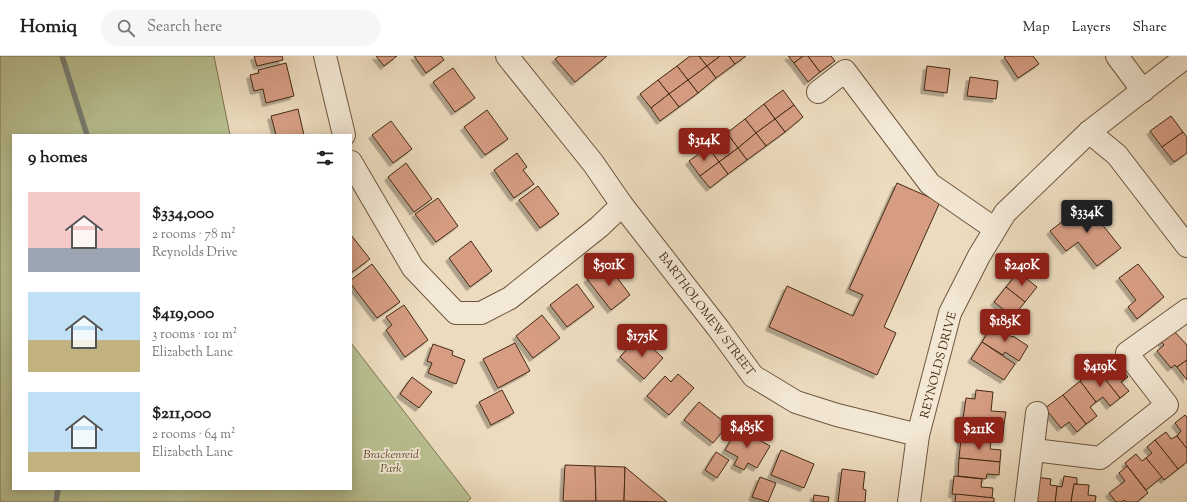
<!DOCTYPE html>
<html lang="en">
<head>
<meta charset="utf-8">
<style>
  body { margin:0; font-family:"Sorts Mill Goudy",serif; background:#f6f6f6; color:#202124; height:100vh; display:flex; flex-direction:column; font-size:15px; white-space:nowrap }
  * { box-sizing:border-box; margin:0 }
  p { font-size:13px; color:#757577 }
  .icon { flex:none; width:22px; height:22px; fill:none; stroke:currentColor; stroke-width:2; stroke-linecap:round; stroke-linejoin:round }
  .map { position:relative; flex:1; overflow:hidden }
  .details { position:absolute; left:12px; top:78px; width:340px; height:356px; display:flex; flex-direction:column; background:#fff; border-radius:0px; box-shadow:0 2px 10px #0003 }
  .details>* { flex:none }
  .price { position:absolute; translate:-50% -34px; padding:0 9px; border-radius:4px; background:#8f2418; color:#fff; font-size:13px; line-height:26px; filter:drop-shadow(0 1px 2px #0008) }
  .price::after { content:''; position:absolute; left:50%; top:24px; width:12px; height:9px; margin-left:-6px; background:inherit; clip-path:polygon(0 0,100% 0,50% 100%) }
  .price.on { background:#222; color:#fff }
  ul { padding:0; list-style:none }
  li { display:flex; align-items:center; gap:12px; height:100px; padding:0 16px }
  li span { display:grid; place-items:center; flex:none; width:112px; height:80px; border-radius:0px; color:#555 }
  li>.icon { margin-inline-start:auto }
  span .icon { width:48px; height:48px; fill:#fffc; stroke-width:1 }
  li b { font-size:17px }
  h2 { display:flex; justify-content:space-between; align-items:center; height:48px; padding:0 16px; font-size:17px }
  header { display:flex; align-items:center; gap:24px; box-sizing:border-box; height:56px; padding:0 20px; background:#fff; border-bottom:1px solid #e0e0e0 }
  header strong { font-size:19px }
  nav { display:flex; gap:22px; margin-inline-start:auto; font-size:14px }
  .search { width:280px; height:36px; background:#f6f6f6; display:flex; align-items:center; gap:10px; box-sizing:border-box; padding:0 14px; border-radius:22px; color:#757577; font-size:15px }
  .map>svg:first-child { display:block }
  .green { fill:#b9c091; stroke:#7e7452 }
  .lines { fill:none; stroke-linecap:round; stroke-linejoin:round }
  .stream { stroke:#788075; stroke-width:5.5 }
  .building { fill:#d69d83; stroke:#442913; filter:url(#shadow) }
  .minor-casing { stroke:#6e563e; stroke-width:24 }
  .minor { stroke:#f3e8d5; stroke-width:22 }
  .labels { text-anchor:middle; stroke-width:4; stroke-linejoin:round; paint-order:stroke }
  .street-label { font-size:12px; fill:#442913; stroke:#f3e8d5 }
  .park-label { font-size:12px; font-style:italic; fill:#5b472c; stroke:#f3e8d5 }
</style>
</head>
<body>
<header>
<strong>Homiq</strong>
<div class="search"><svg class="icon" aria-label="search" viewBox="0 0 24 24"><circle cx="10" cy="10" r="6"/><path d="M15 15l6 6"/></svg>Search here</div>
<nav><a>Map</a><a>Layers</a><a>Share</a></nav>
</header>
<div class="map">
<svg width="1187" height="446" viewBox="0 0 1187 446">
  <defs>
    <filter id="shadow"><feDropShadow dx="-3.5" dy="3.5" stdDeviation="0" flood-color="#0004"/></filter>
  </defs>
  <rect width="100%" height="100%" fill="#ecdbbe"/>
  <filter id="stains"><feTurbulence type="fractalNoise" baseFrequency=".005" numOctaves="4"/><feColorMatrix values="0 0 0 0 .2 0 0 0 0 .09 0 0 0 0 .02 0 0 0 .5 -.17"/></filter>
  <radialGradient id="worn" r=".72"><stop offset=".6" stop-color="#630" stop-opacity="0"/><stop offset="1" stop-color="#630" stop-opacity=".3"/></radialGradient>
  <!-- green -->
  <polygon class="green" points="0,0 214,0 230,79 13,79 13,433 351,433 351,287 471,442 467,446 0,446"/>
  <g class="lines">
    <!-- stream -->
    <g class="stream">
      <polyline points="62,0 87,79"/>
      <polyline points="56,446 58,433"/>
    </g>
  </g>
  <!-- building -->
  <g class="building">
    <polygon points="254,0 282,0 283,4 257,10"/>
    <polygon points="376,0 397,0 384,10"/>
    <polygon points="414,0 441,0 444,4 426,17"/>
    <polygon points="559,0 607,0 575,26 555,3"/>
    <polygon points="690,0 699,0 707,10 688,24 677,10"/>
    <polygon points="699,0 720,0 707,10"/>
    <polygon points="720,0 729,0 735,8 716,22 707,10"/>
    <polygon points="729,0 746,0 735,8"/>
    <polygon points="788,0 803,0 794,7"/>
    <polygon points="803,0 808,0 820,16 808,26 794,7"/>
    <polygon points="808,0 831,0 835,5 820,16"/>
    <polygon points="1006,0 1033,0 1039,8 1018,22 1004,1"/>
    <polygon points="286,7 294,40 266,47 263,33 254,35 250,19 259,17 258,14"/>
    <polygon points="677,10 688,24 669,38 658,24"/>
    <polygon points="707,10 716,22 698,37 688,24"/>
    <polygon points="927,10 950,13 947,37 924,34"/>
    <polygon points="453,12 475,42 455,56 433,26"/>
    <polygon points="970,21 998,25 996,43 967,40"/>
    <polygon points="658,24 669,38 651,52 640,38"/>
    <polygon points="688,24 698,37 679,51 669,38"/>
    <polygon points="783,34 794,49 775,63 764,48"/>
    <polygon points="669,38 679,51 660,65 651,52"/>
    <polygon points="764,48 775,63 756,77 745,63"/>
    <polygon points="794,49 803,61 785,76 775,63"/>
    <polygon points="298,53 304,79 276,79 271,60"/>
    <polygon points="487,54 508,83 485,99 464,71"/>
    <polygon points="1171,60 1183,76 1162,91 1150,75"/>
    <polygon points="745,63 756,77 738,92 727,77"/>
    <polygon points="775,63 785,76 766,90 756,77"/>
    <polygon points="391,65 412,93 393,107 372,79"/>
    <polygon points="1183,76 1187,81 1187,97 1174,106 1162,91"/>
    <polygon points="727,77 738,92 719,106 708,91"/>
    <polygon points="756,77 766,90 747,104 738,92"/>
    <polygon points="708,91 719,106 700,120 689,105"/>
    <polygon points="738,92 747,104 728,118 719,106"/>
    <polygon points="517,97 527,111 523,114 534,128 514,142 494,114"/>
    <polygon points="719,106 728,118 710,132 700,120"/>
    <polygon points="406,107 432,143 414,156 388,121"/>
    <polygon points="897,127 940,146 884,271 896,277 877,319 769,271 787,230 853,260 863,239 849,233"/>
    <polygon points="538,130 559,158 540,172 519,144"/>
    <polygon points="438,142 458,170 436,186 415,158"/>
    <polygon points="1089,145 1104,165 1101,167 1121,192 1097,210 1078,186 1066,195 1050,175"/>
    <polygon points="351,179 370,203 351,217"/>
    <polygon points="471,185 492,215 470,231 449,202"/>
    <polygon points="372,208 400,246 377,262 351,228 351,224"/>
    <polygon points="607,208 630,239 611,254 587,223"/>
    <polygon points="1138,208 1164,241 1137,263 1128,251 1136,244 1119,222"/>
    <polygon points="1018,216 1037,231 1025,246 1006,231"/>
    <polygon points="577,228 594,251 567,271 550,249"/>
    <polygon points="1006,231 1025,246 1013,261 994,246"/>
    <polygon points="404,249 428,284 405,301 386,274 392,269 386,261"/>
    <polygon points="542,259 560,282 533,302 516,280"/>
    <polygon points="992,269 1012,281 1013,280 1028,290 1019,305 1005,296 1003,299 982,286"/>
    <polygon points="1172,273 1187,289 1187,304 1177,311 1175,309 1171,312 1157,295 1164,289 1159,283"/>
    <polygon points="639,280 663,302 644,323 620,301"/>
    <polygon points="982,286 1015,308 1004,324 971,303"/>
    <polygon points="515,287 530,315 498,332 483,303"/>
    <polygon points="433,288 453,295 452,299 465,304 456,328 428,317 432,307 427,305"/>
    <polygon points="1112,301 1128,321 1121,326 1129,335 1120,342 1097,313"/>
    <polygon points="1187,304 1187,324 1177,311"/>
    <polygon points="1097,313 1120,342 1110,350 1103,341 1096,346 1080,325"/>
    <polygon points="678,318 694,332 669,359 647,340 665,320 671,326"/>
    <polygon points="412,321 432,336 419,352 400,338"/>
    <polygon points="1080,325 1096,346 1090,351 1097,360 1086,368 1063,339"/>
    <polygon points="502,334 514,357 491,369 479,346"/>
    <polygon points="976,334 993,336 991,355 1006,356 1004,368 963,363 966,342 975,343"/>
    <polygon points="1063,339 1086,368 1077,376 1069,366 1061,372 1045,352"/>
    <polygon points="699,346 728,369 713,387 684,364"/>
    <polygon points="1185,359 1187,361 1187,393 1177,380 1181,375 1175,367"/>
    <polygon points="963,363 1004,368 1003,380 991,379 991,385 961,383"/>
    <polygon points="738,372 770,390 757,412 748,407 744,414 734,409 738,401 725,394"/>
    <polygon points="1166,376 1171,383 1177,380 1187,393 1187,406 1178,413 1155,384"/>
    <polygon points="961,383 991,385 990,393 1001,394 1000,406 959,402"/>
    <polygon points="1155,384 1178,413 1164,424 1146,402 1152,397 1147,391"/>
    <polygon points="781,394 814,408 804,432 771,419"/>
    <polygon points="716,396 729,404 717,422 705,414"/>
    <polygon points="1136,398 1142,405 1146,402 1162,421 1146,434 1125,407"/>
    <polygon points="959,402 1000,406 999,419 987,418 986,423 958,420"/>
    <polygon points="565,409 595,410 596,445 563,445"/>
    <polygon points="595,410 625,411 624,445 596,445"/>
    <polygon points="1127,410 1148,437 1137,446 1126,446 1124,444 1121,446 1116,446 1109,437 1125,425 1119,417"/>
    <polygon points="625,411 667,446 624,445"/>
    <polygon points="842,413 865,416 863,433 866,434 865,446 838,446"/>
    <polygon points="954,420 982,423 981,431 993,432 992,442 952,438"/>
    <polygon points="1064,420 1077,422 1077,428 1074,428 1071,446 1055,446 1057,430 1062,431"/>
    <polygon points="760,421 776,427 768,446 752,441"/>
    <polygon points="1035,421 1051,423 1050,429 1057,430 1055,446 1032,446"/>
    <polygon points="1074,428 1089,429 1088,439 1096,440 1095,446 1071,446"/>
    <polygon points="956,438 994,442 994,446 955,446"/>
    <polygon points="814,439 829,441 828,446 813,446"/>
  </g>
  <g class="lines">
    <!-- minor casing -->
    <g class="minor-casing">
      <g id="minor">
        <polyline points="325,0 344,79"/>
        <polyline points="507,0 593,107 622,149 718,272 753,320 796,346 837,359 918,379"/>
        <polyline points="1117,0 1143,35"/>
        <polyline points="818,36 845,15 930,128 995,173"/>
        <polyline points="1089,76 1117,99 1187,190"/>
        <polyline points="351,106 413,212 456,257 481,257 510,242 599,171 622,149"/>
        <polyline points="1034,394 1100,402 1167,349 1127,297 1187,254"/>
        <polyline points="909,446 918,379 950,257 979,200 1005,157 1089,76 1187,0"/>
        <polyline points="1026,446 1037,357"/>
      </g>
    </g>
    <!-- minor -->
    <use href="#minor" class="minor"/>
  </g>
  <g class="labels">
    <!-- street labels -->
    <g class="street-label">
      <text transform="translate(707 258) rotate(53)" y="4">BARTHOLOMEW STREET</text>
      <text transform="translate(938 309) rotate(-75)" y="4">REYNOLDS DRIVE</text>
    </g>
    <!-- park labels -->
    <g class="park-label">
      <text x="391" y="402">Brackenreid<tspan x="391" dy="14">Park</tspan></text>
    </g>
  </g>
  <rect width="100%" height="100%" filter="url(#stains)"/>
  <rect width="100%" height="100%" fill="url(#worn)"/>
</svg>
<b class="price" style="left:704px;top:106px">$314K</b>
<b class="price on" style="left:1087px;top:178px">$334K</b>
<b class="price" style="left:609px;top:231px">$501K</b>
<b class="price" style="left:1022px;top:231px">$240K</b>
<b class="price" style="left:1005px;top:287px">$185K</b>
<b class="price" style="left:642px;top:302px">$175K</b>
<b class="price" style="left:1100px;top:332px">$419K</b>
<b class="price" style="left:747px;top:393px">$485K</b>
<b class="price" style="left:979px;top:395px">$211K</b>
<section class="details">
<h2>9 homes<svg class="icon" aria-label="filters" viewBox="0 0 24 24"><path d="M4 7h16M4 17h16"/><circle cx="9" cy="7" r="2"/><circle cx="15" cy="17" r="2"/></svg></h2>
<ul>
<li><span style="background:linear-gradient(#f6c9c9 70%,#9aa5b1 0)"><svg class="icon" aria-label="home" viewBox="0 0 24 24"><path d="M3 11l9-7 9 7M6 9v11h12V9"/></svg></span><div><b>$334,000</b><p>2 rooms · 78 m²</p><p>Reynolds Drive</p></div></li>
<li><span style="background:linear-gradient(#bfe0f5 60%,#c2b280 0)"><svg class="icon" aria-label="home" viewBox="0 0 24 24"><path d="M3 11l9-7 9 7M6 9v11h12V9"/></svg></span><div><b>$419,000</b><p>3 rooms · 101 m²</p><p>Elizabeth Lane</p></div></li>
<li><span style="background:linear-gradient(#bfe0f5 75%,#c2b280 0)"><svg class="icon" aria-label="home" viewBox="0 0 24 24"><path d="M3 11l9-7 9 7M6 9v11h12V9"/></svg></span><div><b>$211,000</b><p>2 rooms · 64 m²</p><p>Elizabeth Lane</p></div></li>
</ul>
</section>
</div>
</body>
</html>
